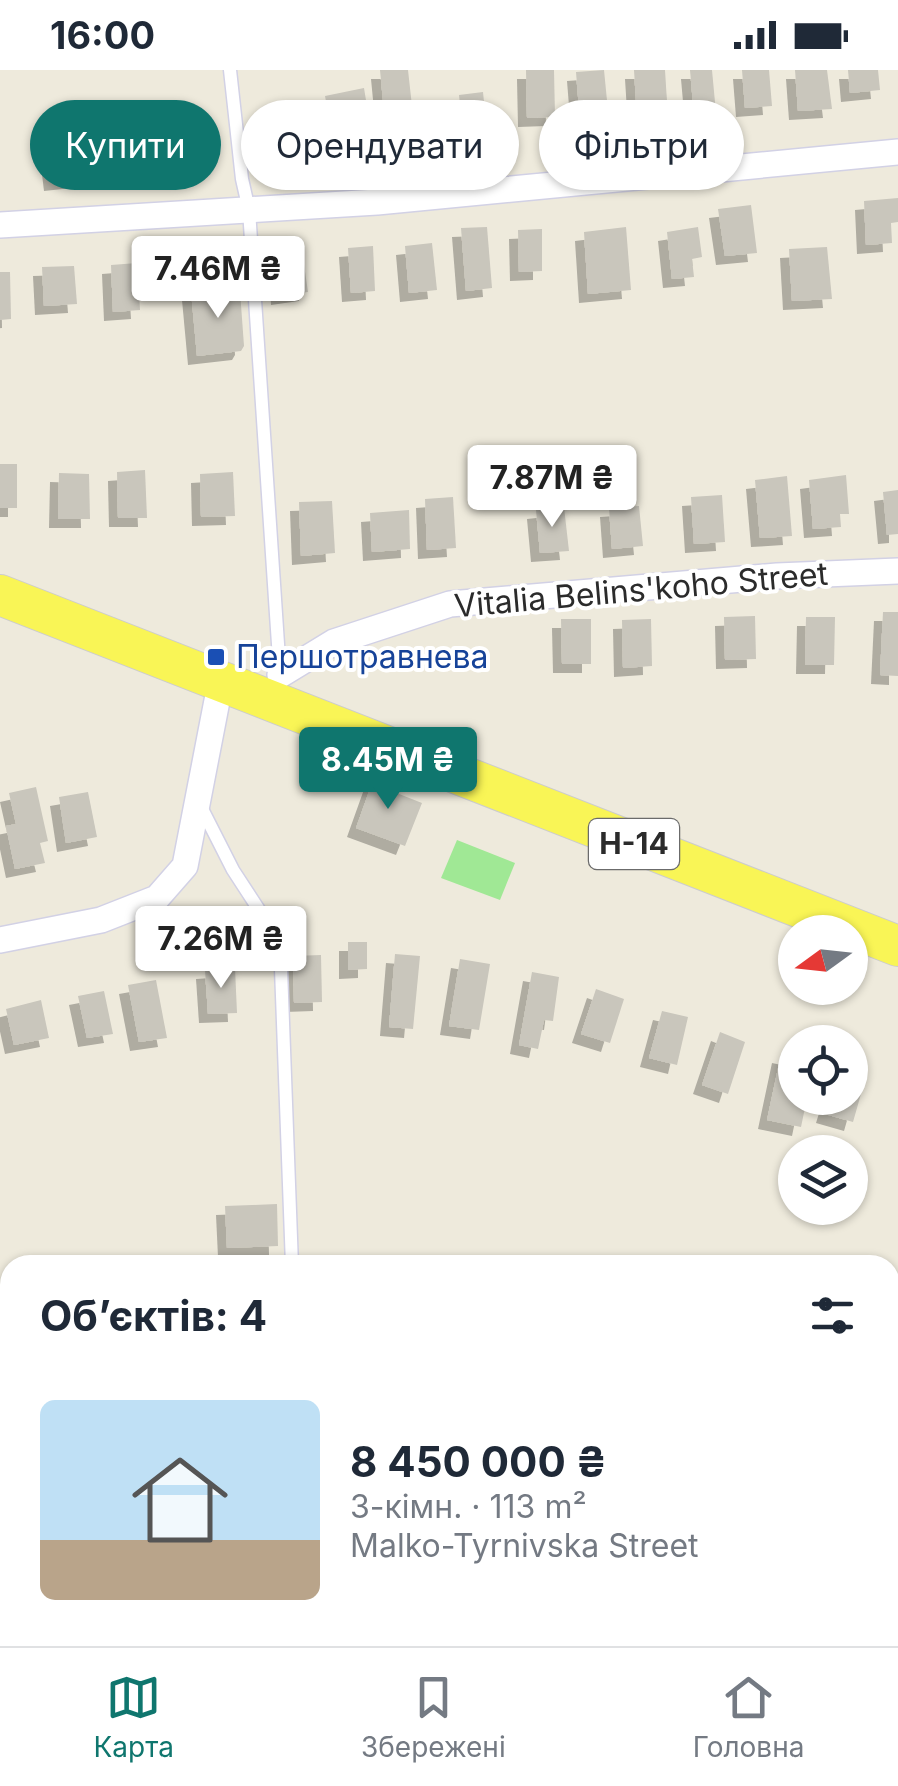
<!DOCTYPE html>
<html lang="uk">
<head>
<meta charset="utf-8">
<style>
  body { margin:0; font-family:Inter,sans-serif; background:#f2f2f3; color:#1f2937; height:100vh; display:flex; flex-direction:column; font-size:38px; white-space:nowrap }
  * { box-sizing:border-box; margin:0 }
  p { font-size:32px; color:#747a83 }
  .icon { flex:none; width:55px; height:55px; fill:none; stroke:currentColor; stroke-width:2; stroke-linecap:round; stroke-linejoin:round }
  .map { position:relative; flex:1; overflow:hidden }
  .panel { position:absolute; left:0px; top:1185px; width:900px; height:392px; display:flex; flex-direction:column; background:#fff; border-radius:30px 30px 0 0; box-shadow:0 2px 8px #0004 }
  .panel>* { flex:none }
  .hud { position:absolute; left:30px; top:30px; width:840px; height:90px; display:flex; gap:20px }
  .needle { width:65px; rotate:255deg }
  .tools { position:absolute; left:778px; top:845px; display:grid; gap:20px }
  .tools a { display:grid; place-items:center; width:90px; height:90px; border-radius:50%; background:#fff; box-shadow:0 2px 8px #0004; font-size:50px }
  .price { position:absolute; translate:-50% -85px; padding:0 22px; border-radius:10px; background:#fff; color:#222; font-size:32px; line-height:65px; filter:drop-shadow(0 2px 5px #0008) }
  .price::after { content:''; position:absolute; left:50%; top:60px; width:30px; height:22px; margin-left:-15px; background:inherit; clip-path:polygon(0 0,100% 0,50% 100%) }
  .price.on { background:#0f766e; color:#fff }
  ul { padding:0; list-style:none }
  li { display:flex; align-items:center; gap:30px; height:250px; padding:0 40px }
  li span { display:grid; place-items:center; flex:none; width:280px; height:200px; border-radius:15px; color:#555 }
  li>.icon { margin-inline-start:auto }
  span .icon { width:120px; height:120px; fill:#fffc; stroke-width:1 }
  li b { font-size:42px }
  h2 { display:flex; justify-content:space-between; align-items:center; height:120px; padding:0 40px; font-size:42px }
  .pill { padding:0 35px; border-radius:45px; background:#fff; box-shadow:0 2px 8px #0004; font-size:35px; line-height:90px }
  .pill.on { background:#0f766e; color:#fff }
  .status { display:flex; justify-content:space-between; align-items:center; height:70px; padding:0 50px; background:#fff; direction:ltr }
  .status svg { height:28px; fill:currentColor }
  .menu { display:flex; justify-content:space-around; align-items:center; height:140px; border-top:2px solid #e0e1e3; background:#fff; font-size:28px; color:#747a83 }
  .menu a { display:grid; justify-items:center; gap:5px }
  .menu .on { color:#0f766e }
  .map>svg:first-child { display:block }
  .green { fill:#a0e895 }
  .building { fill:#c9c6bc; filter:url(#shadow) }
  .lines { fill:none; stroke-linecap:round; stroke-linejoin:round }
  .lane-casing { stroke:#d2d1e5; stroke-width:15 }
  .street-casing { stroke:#d2d1e5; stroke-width:28 }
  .primary-casing { stroke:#ccc; stroke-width:42 }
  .lane { stroke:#fff; stroke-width:12 }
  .street { stroke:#fff; stroke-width:25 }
  .primary { stroke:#f9f556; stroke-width:40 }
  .transit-dot { fill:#1a4fb4; stroke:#fff; stroke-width:4 }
  .labels { text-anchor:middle; stroke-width:8; stroke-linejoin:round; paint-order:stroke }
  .shield { fill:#fff; stroke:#6b6b6b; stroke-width:2.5 }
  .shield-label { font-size:30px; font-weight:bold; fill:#2b2b2b }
  .street-label { font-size:32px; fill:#2b2b2b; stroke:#fff }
  .transit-label { font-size:32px; fill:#164399; stroke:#fff; text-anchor:start }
</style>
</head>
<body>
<div class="status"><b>16:00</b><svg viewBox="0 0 49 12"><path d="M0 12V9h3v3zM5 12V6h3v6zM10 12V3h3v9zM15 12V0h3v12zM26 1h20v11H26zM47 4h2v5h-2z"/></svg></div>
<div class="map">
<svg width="898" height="1576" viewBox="0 0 898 1576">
  <defs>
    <filter id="shadow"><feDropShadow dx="-9" dy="9" stdDeviation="0" flood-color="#0004"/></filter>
  </defs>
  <rect width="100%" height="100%" fill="#eeeadc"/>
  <!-- green -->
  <g class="green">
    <polygon points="457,770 515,793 500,830 441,808"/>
    <polygon points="10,1513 10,1568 167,1568 168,1576 0,1576 0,1514"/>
  </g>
  <!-- building -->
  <g class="building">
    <polygon points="380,0 408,0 412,36 403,37 405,59 386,62"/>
    <polygon points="526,0 554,0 555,47 527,48"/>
    <polygon points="604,0 610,61 581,64 576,2"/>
    <polygon points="634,0 665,0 668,47 637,48"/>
    <polygon points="690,0 712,0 716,43 694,45"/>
    <polygon points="742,0 769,0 772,36 745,38"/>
    <polygon points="795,0 827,0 832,39 798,41"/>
    <polygon points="848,0 878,0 880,20 850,23"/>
    <polygon points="364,18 371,61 362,63 363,75 335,80 325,26"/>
    <polygon points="483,22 487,62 463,64 459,25"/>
    <polygon points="448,30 452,81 425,83 421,33"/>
    <polygon points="281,49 288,87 267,90 260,53"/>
    <polygon points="77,67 81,109 53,112 48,70"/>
    <polygon points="133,68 135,102 109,104 107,70"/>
    <polygon points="898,128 898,152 891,153 892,173 866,175 864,131"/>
    <polygon points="751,135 757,183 725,186 718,139"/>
    <polygon points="487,157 492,218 466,221 461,158"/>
    <polygon points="626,157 631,220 588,224 584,162"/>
    <polygon points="698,157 702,187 692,189 694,207 672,209 667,162"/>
    <polygon points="542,159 542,201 519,202 518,160"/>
    <polygon points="432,173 437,220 409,223 405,176"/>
    <polygon points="373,176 375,221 351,223 348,178"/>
    <polygon points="827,177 832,229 792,231 789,179"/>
    <polygon points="302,181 308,222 280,226 277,183"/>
    <polygon points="137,193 140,240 113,242 111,195"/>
    <polygon points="74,196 77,234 44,236 42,197"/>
    <polygon points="0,202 10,202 11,249 0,250"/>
    <polygon points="234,217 240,221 244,276 241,281 197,286 191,221"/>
    <rect x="0" y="394" width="17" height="44"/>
    <polygon points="145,400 147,448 118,448 117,402"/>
    <polygon points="233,402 235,446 201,447 200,404"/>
    <polygon points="59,403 89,404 90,449 58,449"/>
    <polygon points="846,405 849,444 840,444 841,457 813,459 809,410"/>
    <polygon points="787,406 792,466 760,468 755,410"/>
    <polygon points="898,420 898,464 887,465 883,422"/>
    <polygon points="722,425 725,472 694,474 691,427"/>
    <polygon points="453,427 456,478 427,480 425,429"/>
    <polygon points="332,431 335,483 301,486 299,432"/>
    <polygon points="639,436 643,476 612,479 609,438"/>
    <polygon points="564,437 569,481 540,483 536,440"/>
    <polygon points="409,440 410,479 372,482 370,443"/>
    <polygon points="883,542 898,542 898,606 880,605"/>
    <polygon points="755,546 756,589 725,590 724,547"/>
    <polygon points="806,547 835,547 834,595 805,595"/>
    <polygon points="561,549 591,549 591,594 562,594"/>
    <polygon points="651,549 652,596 623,598 622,550"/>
    <polygon points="376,702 393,708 389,720 422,733 405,776 356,758"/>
    <polygon points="36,717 48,771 40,773 45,793 15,799 6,756 16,754 9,723"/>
    <polygon points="88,722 97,767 66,773 59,727"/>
    <polygon points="348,872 367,872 367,899 348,900"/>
    <polygon points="395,884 420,886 413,959 389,957"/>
    <polygon points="321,885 322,932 294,933 293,886"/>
    <polygon points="460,889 490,894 479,960 449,956"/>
    <polygon points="235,898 237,943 208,944 205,900"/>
    <polygon points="532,902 559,907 553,951 544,950 538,979 519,975"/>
    <polygon points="156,910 167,968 139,972 128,915"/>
    <polygon points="596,919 624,929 610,973 581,964"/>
    <polygon points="104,921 113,964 87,968 78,926"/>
    <polygon points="41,930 49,968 14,975 6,939"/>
    <polygon points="662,941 688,947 677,995 649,988"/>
    <polygon points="720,962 745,972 728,1024 702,1015"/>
    <polygon points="781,984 795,987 795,1028 807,1028 801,1057 767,1050"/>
    <polygon points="850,998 867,1003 853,1052 825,1044 830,1028 850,1028"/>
    <polygon points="277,1134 278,1176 227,1178 225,1136"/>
    <polygon points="896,1287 898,1287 898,1342 890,1341"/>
    <polygon points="428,1568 646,1568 645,1576 427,1576"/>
    <polygon points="812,1568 898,1573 898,1576 811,1576"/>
  </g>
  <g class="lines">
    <!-- lane casing -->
    <g class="lane-casing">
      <g id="lane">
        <polyline points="230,0 242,109 249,140 280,604"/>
        <polyline points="199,733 233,800 280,872 292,1195"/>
      </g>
    </g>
    <!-- street casing -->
    <g class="street-casing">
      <g id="street">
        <polyline points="0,155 377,132 898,82"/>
        <polyline points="280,605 334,572 450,534 777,506 898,501"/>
        <polyline points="0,870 101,850 157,828 185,796 221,610"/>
        <polyline points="0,1491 10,1490"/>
        <polyline points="890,1511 898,1511"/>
      </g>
    </g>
    <!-- primary casing -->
    <g class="primary-casing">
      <polyline id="primary" points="0,525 898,876"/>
    </g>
    <!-- lane -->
    <use href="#lane" class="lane"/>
    <!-- street -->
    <use href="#street" class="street"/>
    <!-- primary -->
    <use href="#primary" class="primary"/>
  </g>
  <!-- markers -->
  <rect class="transit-dot" x="206" y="577" width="20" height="20" rx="5"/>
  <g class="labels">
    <!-- shield labels -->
    <rect class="shield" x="589" y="749" width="90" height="50" rx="8"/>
    <g class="shield-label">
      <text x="634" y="784">Н-14</text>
    </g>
    <!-- street labels -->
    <g class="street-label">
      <text transform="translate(641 520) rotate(-5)" y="11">Vitalia Belins'koho Street</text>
    </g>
    <!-- transit labels -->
    <g class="transit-label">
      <text x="236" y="598">Першотравнева</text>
    </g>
  </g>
</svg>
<div class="tools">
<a><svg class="needle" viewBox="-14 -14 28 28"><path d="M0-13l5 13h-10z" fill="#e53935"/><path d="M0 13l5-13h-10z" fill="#747a83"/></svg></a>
<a><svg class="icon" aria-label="locate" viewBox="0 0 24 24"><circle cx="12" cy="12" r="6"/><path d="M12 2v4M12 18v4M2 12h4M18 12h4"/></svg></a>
<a><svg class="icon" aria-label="layers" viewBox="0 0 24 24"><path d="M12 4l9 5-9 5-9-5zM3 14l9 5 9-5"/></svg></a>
</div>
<b class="price" style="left:218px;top:251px">7.46M ₴</b>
<b class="price" style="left:552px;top:460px">7.87M ₴</b>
<b class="price on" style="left:388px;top:742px">8.45M ₴</b>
<b class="price" style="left:221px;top:921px">7.26M ₴</b>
<div class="hud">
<a class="pill on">Купити</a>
<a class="pill">Орендувати</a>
<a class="pill">Фільтри</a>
</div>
<section class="panel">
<h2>Об’єктів: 4<svg class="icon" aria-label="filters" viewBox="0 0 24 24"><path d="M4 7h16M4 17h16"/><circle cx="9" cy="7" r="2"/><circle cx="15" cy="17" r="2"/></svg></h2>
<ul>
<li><span style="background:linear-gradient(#bfe0f5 70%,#b9a48a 0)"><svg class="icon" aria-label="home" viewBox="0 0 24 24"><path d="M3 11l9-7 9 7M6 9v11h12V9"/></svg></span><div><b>8 450 000 ₴</b><p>3-кімн. · 113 m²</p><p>Malko-Tyrnivska Street</p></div></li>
</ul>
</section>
</div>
<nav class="menu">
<a class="on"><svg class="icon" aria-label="map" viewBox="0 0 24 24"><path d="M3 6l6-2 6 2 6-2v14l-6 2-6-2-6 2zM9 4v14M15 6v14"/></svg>Карта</a>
<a><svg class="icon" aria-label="saved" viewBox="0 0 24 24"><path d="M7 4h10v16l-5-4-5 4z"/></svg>Збережені</a>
<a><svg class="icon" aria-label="home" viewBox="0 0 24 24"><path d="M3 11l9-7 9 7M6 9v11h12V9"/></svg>Головна</a>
</nav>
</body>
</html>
